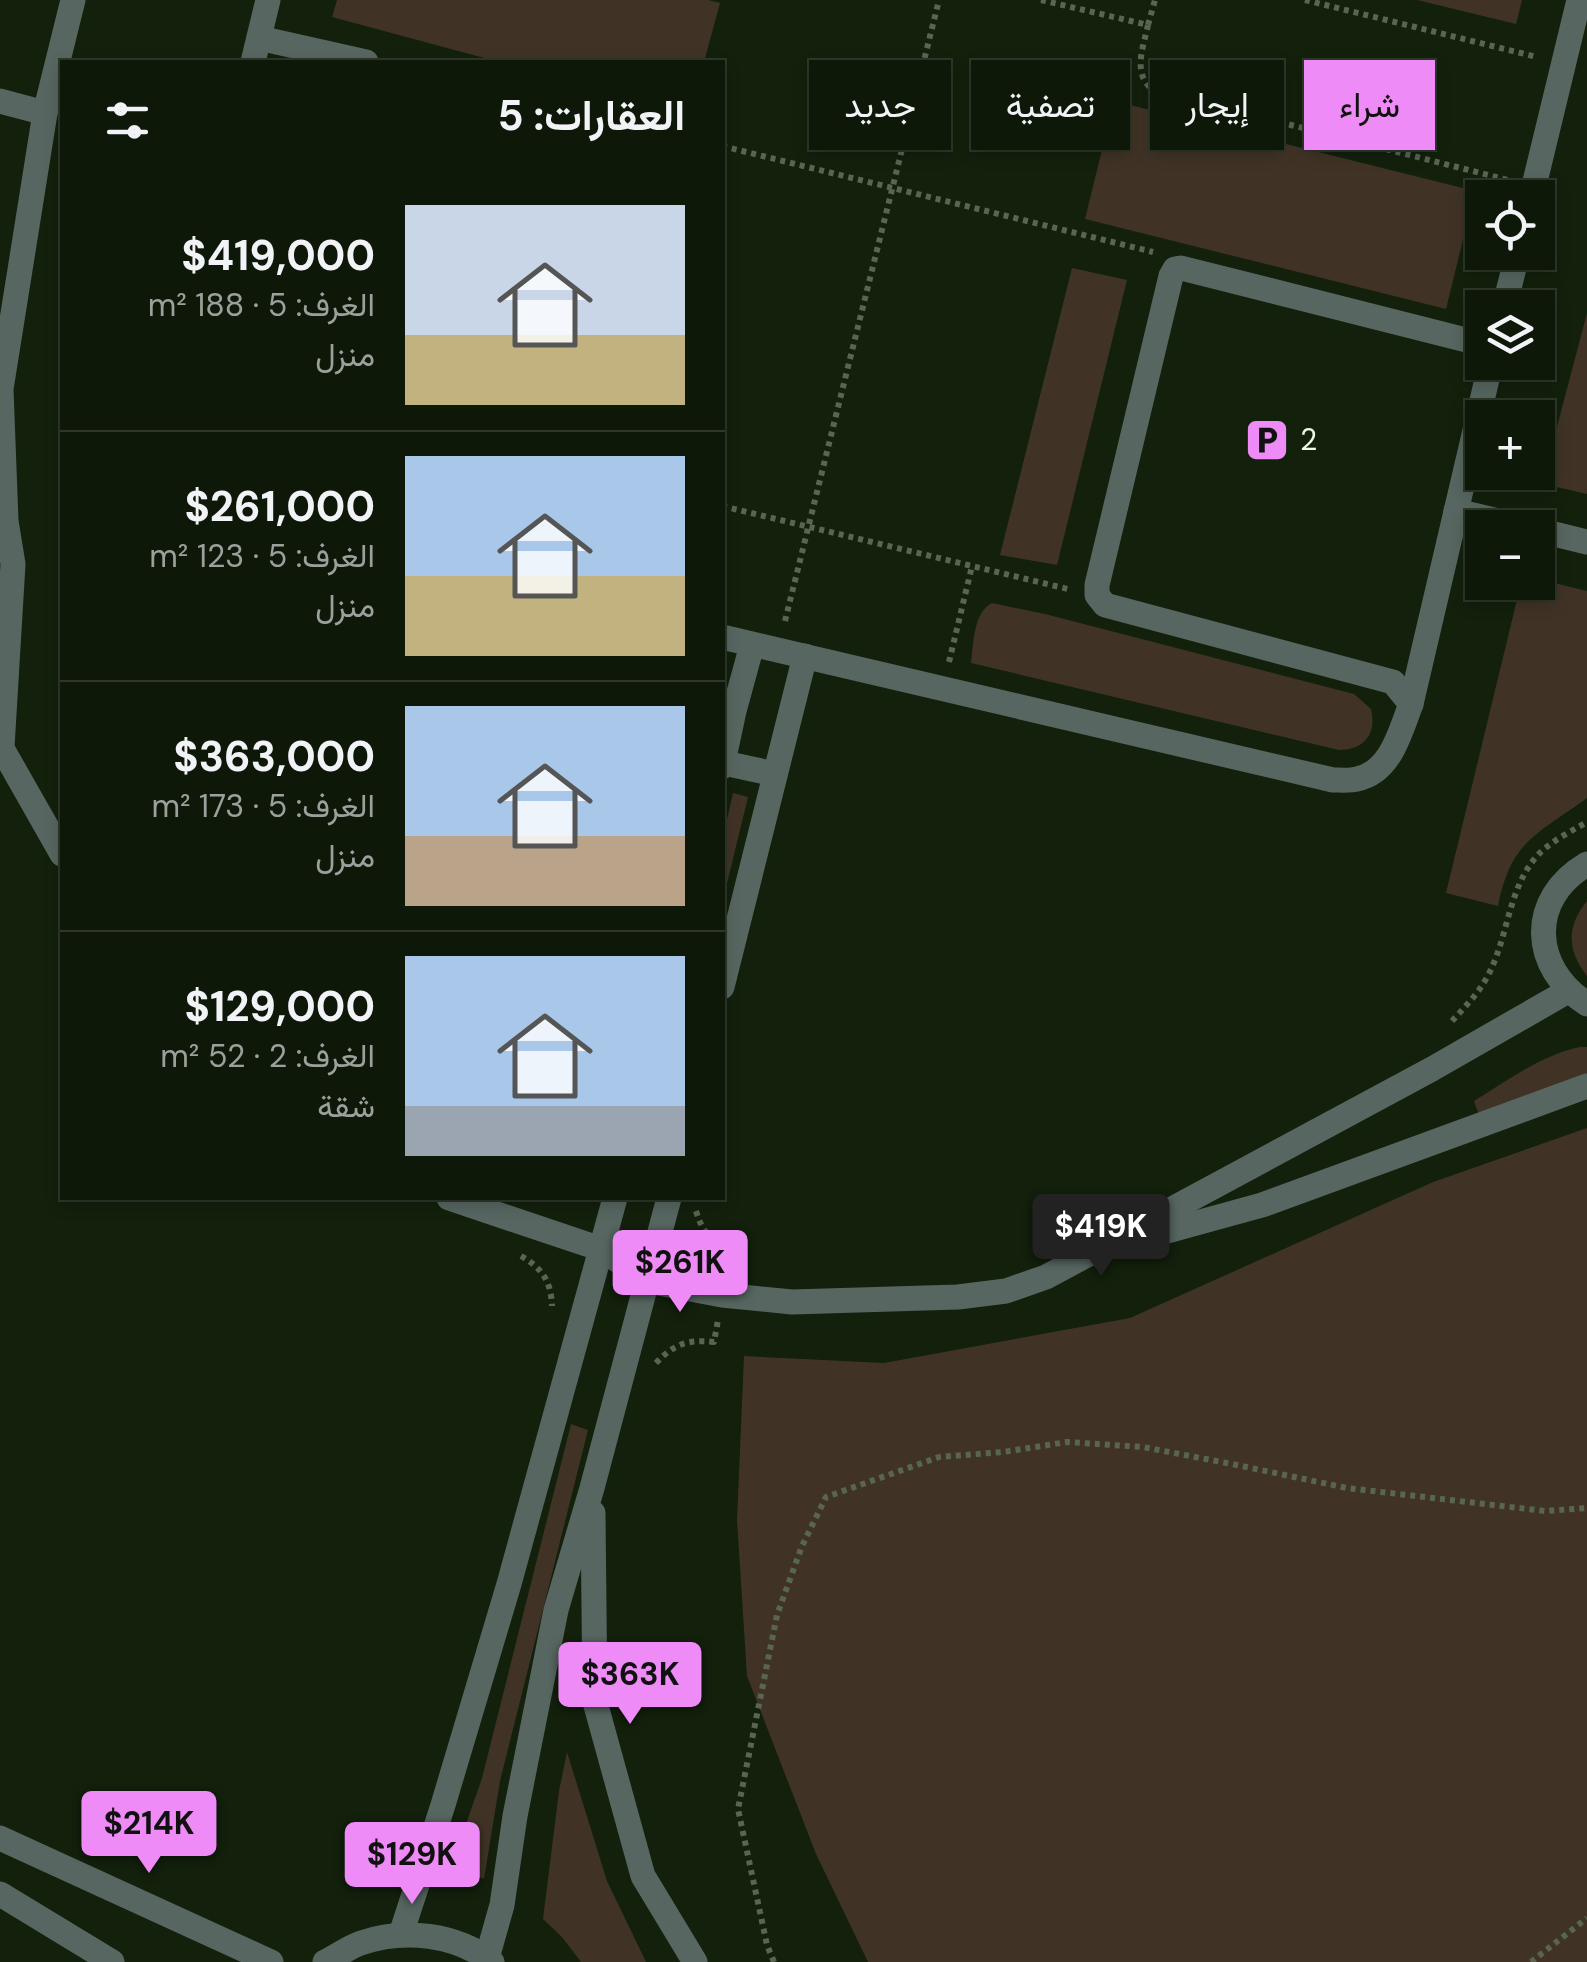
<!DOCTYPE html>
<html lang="ar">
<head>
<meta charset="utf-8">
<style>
  body { margin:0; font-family:"DM Sans",Vazirmatn,sans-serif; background:#172112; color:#f1f3f6; direction:rtl; height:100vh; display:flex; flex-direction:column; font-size:38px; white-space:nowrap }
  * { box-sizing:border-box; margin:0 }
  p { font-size:32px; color:#9ba09c }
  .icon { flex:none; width:55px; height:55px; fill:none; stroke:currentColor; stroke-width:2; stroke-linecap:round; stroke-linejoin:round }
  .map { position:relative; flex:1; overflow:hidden; direction:ltr }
  .side { position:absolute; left:60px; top:60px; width:665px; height:1140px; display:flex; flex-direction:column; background:#0e1809; border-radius:0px; box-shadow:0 5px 15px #0003,0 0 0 2px #2e372a; direction:rtl }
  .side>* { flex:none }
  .top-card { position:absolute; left:755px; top:60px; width:680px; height:90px; direction:rtl; display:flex; gap:20px }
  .tools { position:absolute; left:1465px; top:180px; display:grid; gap:20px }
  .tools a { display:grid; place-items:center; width:90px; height:90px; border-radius:0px; background:#0e1809; box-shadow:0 5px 15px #0003,0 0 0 2px #2e372a; font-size:50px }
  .price { position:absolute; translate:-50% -85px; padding:0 22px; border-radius:10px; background:#ef8bf6; color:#111; font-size:32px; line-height:65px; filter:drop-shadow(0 2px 5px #0008) }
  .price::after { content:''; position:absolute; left:50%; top:60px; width:30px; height:22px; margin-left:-15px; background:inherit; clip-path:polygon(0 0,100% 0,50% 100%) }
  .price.on { background:#222; color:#fff }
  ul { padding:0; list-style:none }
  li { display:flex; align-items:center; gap:30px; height:250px; padding:0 40px }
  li+li { border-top:2px solid #2e372a }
  li span { display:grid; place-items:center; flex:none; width:280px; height:200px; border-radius:0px; color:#555 }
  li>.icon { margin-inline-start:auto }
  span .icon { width:120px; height:120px; fill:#fffc; stroke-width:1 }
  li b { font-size:42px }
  h2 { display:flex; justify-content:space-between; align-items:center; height:120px; padding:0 40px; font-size:42px }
  .pill { padding:0 35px; border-radius:0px; background:#0e1809; box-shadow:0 5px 15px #0003,0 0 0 2px #2e372a; font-size:35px; line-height:90px }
  .pill.on { background:#ef8bf6; color:#111 }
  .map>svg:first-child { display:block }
  .green { fill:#403326 }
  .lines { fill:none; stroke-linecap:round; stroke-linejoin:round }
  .path { stroke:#596553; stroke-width:6; stroke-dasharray:5 5; stroke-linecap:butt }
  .minor { stroke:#576660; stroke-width:25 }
  .labels { text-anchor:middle; stroke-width:9; stroke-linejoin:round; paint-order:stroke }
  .poi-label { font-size:30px; fill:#eef7ea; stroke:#12200c; text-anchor:start }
</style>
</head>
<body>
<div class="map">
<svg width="1587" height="1962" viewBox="0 0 1587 1962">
  <rect width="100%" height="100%" fill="#12200c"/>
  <!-- green -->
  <g class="green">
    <polygon points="337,0 708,0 720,3 704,62 499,62 332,17"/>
    <polygon points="1417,0 1522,0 1516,24"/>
    <polygon points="1114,101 1475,191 1446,309 1085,219"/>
    <polygon points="1072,268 1127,280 1057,565 1000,555"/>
    <polygon points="1587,313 1587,494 1530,481 1532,473 1538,472 1540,434 1554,438"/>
    <path d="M1538,579L1587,591V798C1538,834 1511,840 1498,906L1446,893L1521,583L1538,582Z"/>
    <path d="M992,603L1045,614L1354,694L1371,709C1377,733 1365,750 1339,750L971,663C974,642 973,613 992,603Z"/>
    <polygon points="733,793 748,797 723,900 723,837"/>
    <path d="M1587,901V976C1567,950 1566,927 1587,901Z"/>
    <path d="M1580,1047H1587V1076L1480,1118L1474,1101C1507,1081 1541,1055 1580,1047Z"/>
    <polygon points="1587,1128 1587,1962 868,1962 816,1854 747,1676 737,1520 744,1356 884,1363 1130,1318 1433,1182"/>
    <polygon points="571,1424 588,1430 500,1781 484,1879 452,1864 482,1778"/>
    <polygon points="567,1752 607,1881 646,1962 581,1962 562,1937 543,1919 559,1791"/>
  </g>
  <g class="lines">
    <!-- path -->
    <g class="path">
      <polyline points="1041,0 1148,25 1155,0"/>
      <polyline points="1305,0 1537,57"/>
      <path d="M1148,25C1143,48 1132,74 1153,90L1508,180"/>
      <polyline points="722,146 1153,252"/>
      <polyline points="722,506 1072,590"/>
      <polyline points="785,621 939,0"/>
      <polyline points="949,662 972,566"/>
      <path d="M1452,1021C1464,1008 1477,995 1486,979C1508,941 1507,891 1536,857C1549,842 1570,832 1587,822"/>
      <path d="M696,1211C703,1233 709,1240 732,1244L727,1268"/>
      <path d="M521,1256C542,1268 551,1281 552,1306"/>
      <path d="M656,1363C674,1344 688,1339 714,1342L718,1320"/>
      <polyline points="774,1962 767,1945 738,1809 777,1615 802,1546 826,1497 939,1457 1003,1452 1067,1442 1143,1447 1232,1464 1347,1488 1545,1511 1587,1508"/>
      <polyline points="1531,1962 1587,1918"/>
    </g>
    <!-- minor -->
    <g class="minor">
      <polyline points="259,38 366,62"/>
      <polyline points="253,62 268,0"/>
      <polyline points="0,101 45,113"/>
      <polyline points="1531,198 1579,0"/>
      <polyline points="1504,308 1518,252"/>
      <polyline points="1456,511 1528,528"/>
      <polyline points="1538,530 1587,542"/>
      <path d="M722,637L1333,780C1340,780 1350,781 1357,779C1391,772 1400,732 1411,704L1491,362"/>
      <polyline points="1411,704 1393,682 1105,605 1097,595 1097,585 1171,276 1175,269 1181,268 1482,344"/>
      <polyline points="0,745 62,854"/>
      <polyline points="2,747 13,564 6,521 1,389 45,113 73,0"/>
      <polyline points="724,763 775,774"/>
      <polyline points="722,767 734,711 752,645"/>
      <path d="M1587,864C1527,899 1531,968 1587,1004"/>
      <polyline points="722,987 805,656"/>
      <polyline points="449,1198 601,1249 648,1281 722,1295 792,1302 958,1297 1006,1291 1046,1277 1432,1069 1568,991"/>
      <polyline points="1142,1238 1262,1205 1587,1086"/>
      <polyline points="593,1513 595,1702 643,1876 695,1962"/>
      <polyline points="0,1838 271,1962"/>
      <polyline points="0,1894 112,1962"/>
      <polyline points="401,1934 443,1805 509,1584 615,1198"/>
      <polyline points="487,1958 502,1905 515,1816 556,1610 592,1488 669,1198"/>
      <path d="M325,1962C337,1956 349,1947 361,1943C404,1928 456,1934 492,1962"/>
    </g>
  </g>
  <!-- icons -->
  <defs>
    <g id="parking-square" transform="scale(2.25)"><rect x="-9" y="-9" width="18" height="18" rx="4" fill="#ef8bf6" stroke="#12200c"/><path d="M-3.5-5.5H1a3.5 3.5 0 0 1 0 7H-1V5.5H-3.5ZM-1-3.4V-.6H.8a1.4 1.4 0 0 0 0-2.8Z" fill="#111"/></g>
  </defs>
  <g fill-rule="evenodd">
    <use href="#parking-square" x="1267" y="440"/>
  </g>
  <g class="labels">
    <!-- poi labels -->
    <g class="poi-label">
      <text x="1300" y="450">2</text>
    </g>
  </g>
</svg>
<div class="tools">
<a><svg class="icon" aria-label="locate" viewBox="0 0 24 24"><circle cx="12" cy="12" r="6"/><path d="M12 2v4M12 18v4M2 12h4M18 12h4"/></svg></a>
<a><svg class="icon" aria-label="layers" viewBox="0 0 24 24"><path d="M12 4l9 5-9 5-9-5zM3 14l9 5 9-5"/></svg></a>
<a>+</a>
<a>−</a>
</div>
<b class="price on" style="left:1101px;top:1279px">$419K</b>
<b class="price" style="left:680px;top:1315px">$261K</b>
<b class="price" style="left:630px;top:1727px">$363K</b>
<b class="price" style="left:149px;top:1876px">$214K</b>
<b class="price" style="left:412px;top:1907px">$129K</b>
<div class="top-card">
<a class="pill on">شراء</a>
<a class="pill">إيجار</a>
<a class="pill">تصفية</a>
<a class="pill">جديد</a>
</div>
<section class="side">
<h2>العقارات: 5<svg class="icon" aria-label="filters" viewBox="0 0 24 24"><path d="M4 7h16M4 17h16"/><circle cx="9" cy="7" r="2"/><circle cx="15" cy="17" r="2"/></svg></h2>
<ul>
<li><span style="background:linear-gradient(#c9d6e8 65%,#c2b280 0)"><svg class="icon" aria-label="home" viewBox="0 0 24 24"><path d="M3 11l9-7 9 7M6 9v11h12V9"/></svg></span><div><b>$419,000</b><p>الغرف: 5 · 188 m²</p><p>منزل</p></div></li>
<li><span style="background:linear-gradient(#a9c7e8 60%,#c2b280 0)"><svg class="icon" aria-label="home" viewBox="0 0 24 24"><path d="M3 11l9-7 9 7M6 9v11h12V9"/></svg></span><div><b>$261,000</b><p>الغرف: 5 · 123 m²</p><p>منزل</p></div></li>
<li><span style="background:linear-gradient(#a9c7e8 65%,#b9a48a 0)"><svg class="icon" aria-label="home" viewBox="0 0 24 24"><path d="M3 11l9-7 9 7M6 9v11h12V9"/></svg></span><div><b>$363,000</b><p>الغرف: 5 · 173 m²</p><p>منزل</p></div></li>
<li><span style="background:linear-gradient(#a9c7e8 75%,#9aa5b1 0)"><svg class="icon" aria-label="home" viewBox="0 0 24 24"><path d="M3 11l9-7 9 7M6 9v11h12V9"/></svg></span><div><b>$129,000</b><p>الغرف: 2 · 52 m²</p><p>شقة</p></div></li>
</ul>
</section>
</div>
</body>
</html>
